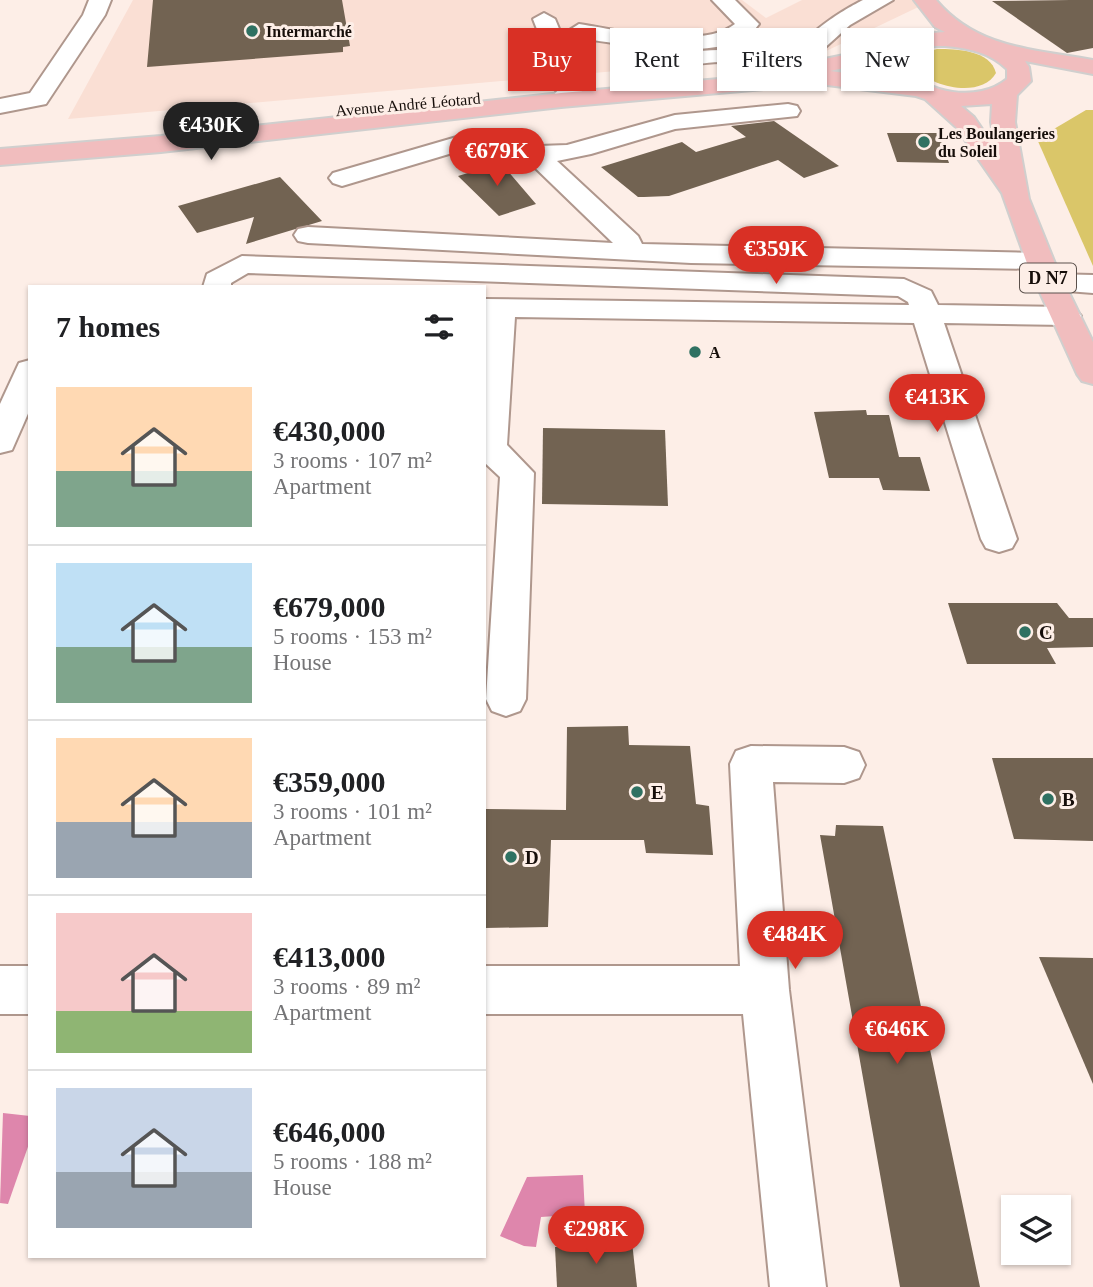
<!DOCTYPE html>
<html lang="en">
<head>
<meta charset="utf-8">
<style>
  body { margin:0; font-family:"Times New Roman",serif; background:#f2f2f2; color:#202124; height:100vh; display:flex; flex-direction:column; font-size:26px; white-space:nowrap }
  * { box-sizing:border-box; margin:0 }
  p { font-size:23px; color:#757577 }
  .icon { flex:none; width:38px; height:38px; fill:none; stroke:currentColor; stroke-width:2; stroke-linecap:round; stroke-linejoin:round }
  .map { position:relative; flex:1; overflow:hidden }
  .side { position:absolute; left:28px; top:285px; width:458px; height:973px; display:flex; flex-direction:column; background:#fff; border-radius:0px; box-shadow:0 2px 5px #0004 }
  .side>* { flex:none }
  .banner { position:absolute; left:508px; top:28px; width:480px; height:63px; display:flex; gap:14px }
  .controls { position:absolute; left:1001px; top:1195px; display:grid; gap:14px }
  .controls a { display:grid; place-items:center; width:70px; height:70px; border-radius:0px; background:#fff; box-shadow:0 2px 5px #0004; font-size:35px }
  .price { position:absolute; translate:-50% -60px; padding:0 16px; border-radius:24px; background:#d93025; color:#fff; font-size:23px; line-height:46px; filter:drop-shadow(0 2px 4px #0008) }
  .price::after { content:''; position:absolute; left:50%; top:42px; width:21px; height:16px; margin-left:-10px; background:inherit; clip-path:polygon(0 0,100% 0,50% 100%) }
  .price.current { background:#222; color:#fff }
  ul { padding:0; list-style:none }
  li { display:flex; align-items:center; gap:21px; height:175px; padding:0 28px }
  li+li { border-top:2px solid #e0e0e0 }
  li span { display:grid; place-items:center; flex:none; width:196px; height:140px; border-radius:0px; color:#555 }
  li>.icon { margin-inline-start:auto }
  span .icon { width:84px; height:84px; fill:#fffc; stroke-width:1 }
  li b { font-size:30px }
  h2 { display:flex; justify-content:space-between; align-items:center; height:84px; padding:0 28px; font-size:30px }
  .pill { padding:0 24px; border-radius:0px; background:#fff; box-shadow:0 2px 5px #0004; font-size:24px; line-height:63px }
  .pill.current { background:#d93025; color:#fff }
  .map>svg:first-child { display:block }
  .built { fill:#fadfd4 }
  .green { fill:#dac669 }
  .water { fill:#de86ac }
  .building { fill:#726352 }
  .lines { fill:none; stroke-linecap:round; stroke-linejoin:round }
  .minor-casing { stroke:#af978d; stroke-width:4 }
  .major-casing { stroke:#d0cfce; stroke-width:4 }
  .minor { fill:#fff; fill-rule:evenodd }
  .major { fill:#f1bdbe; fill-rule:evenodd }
  .poi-dot { fill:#2f7162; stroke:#fdeee7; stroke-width:2.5 }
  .labels { text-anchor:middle; stroke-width:6; stroke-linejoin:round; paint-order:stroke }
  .far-poi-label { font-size:16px; font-weight:bold; fill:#160e0a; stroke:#fdeee7; text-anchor:start }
  .far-street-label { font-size:16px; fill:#160e0a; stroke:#fdeee7 }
  .shield { fill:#fdeee7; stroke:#5b514c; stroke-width:2 }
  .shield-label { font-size:18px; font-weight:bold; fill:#160e0a }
  .poi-label { font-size:19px; font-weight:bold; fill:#160e0a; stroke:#fdeee7; text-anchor:start }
</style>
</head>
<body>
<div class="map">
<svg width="1093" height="1287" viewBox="0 0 1093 1287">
  <rect width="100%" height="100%" fill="#fdeee7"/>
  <!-- built -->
  <polygon class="built" points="133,0 742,0 766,18 802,0 933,0 822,53 68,119"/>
  <!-- green -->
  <g class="green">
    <path d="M937,49C957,49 990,50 996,73C981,99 932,87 915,69L914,62L926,52Z"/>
    <polygon points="1086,110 1093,110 1093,266 1037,139"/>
  </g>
  <!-- water -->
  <g class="water">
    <polygon points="3,1113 30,1116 30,1141 8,1204 0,1203"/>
    <polygon points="583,1175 585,1214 541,1217 536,1247 524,1246 500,1236 527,1177"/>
  </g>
  <!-- building -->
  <g class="building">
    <polygon points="153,0 342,0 350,46 343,47 343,52 147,67"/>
    <polygon points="1070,0 1093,0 1093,48 1067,53 992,1"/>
    <polygon points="774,121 839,166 804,178 778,160 669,196 644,197 638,197 601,167 682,142 696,152 746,137 731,126"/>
    <polygon points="887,133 939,133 949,163 897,162"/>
    <polygon points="497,160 507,170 536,204 499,216 458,176 468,173 463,169"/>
    <polygon points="280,177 322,221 246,244 254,217 197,233 178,206"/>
    <polygon points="866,410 867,415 889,415 899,457 920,457 930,491 883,490 879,478 829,478 814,412"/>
    <polygon points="543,428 665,430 668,506 542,504"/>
    <polygon points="948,603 1057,603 1069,618 1093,618 1093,647 1047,648 1056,664 967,664"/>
    <polygon points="628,726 629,745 690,746 696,804 709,806 713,855 646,853 644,840 551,840 548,927 485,928 485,809 566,810 567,727"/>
    <polygon points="992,758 1093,758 1093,841 1014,839"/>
    <polygon points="836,825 883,826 980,1287 900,1287 820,835 835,836"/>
    <polygon points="1039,957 1093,958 1093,1084"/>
    <polygon points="632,1242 637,1287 557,1287 555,1247"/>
  </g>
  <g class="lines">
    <!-- minor casing -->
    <g class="minor-casing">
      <g id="minor">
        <polygon points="89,0 111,0 105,15 46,104 0,113 0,99 30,93 83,15"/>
        <path d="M712,0H735L759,24C729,67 624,44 579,38L568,31L579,24C619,30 702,50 735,24Z"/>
        <path d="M863,0H893L850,25L820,52L821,67L818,72L810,74C771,64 720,56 681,68C666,73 654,86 638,90L630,88L626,83C656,40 754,48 798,57C797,37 847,8 863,0Z"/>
        <path d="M544,13L555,19L584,89C575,101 568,109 553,105L549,100L560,88L533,19Z"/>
        <path d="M788,104L797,106L800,111L797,116L675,129L591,154L557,161L638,236L642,244L1039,253L1049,255L1053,261L1049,267L1039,269L691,263L308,243L298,241L294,235L298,229L308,227L613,243L525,158C506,149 491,146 469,148L342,186L333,183L329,178L333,173L467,134L489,132L524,139L539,146L567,145L675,115Z"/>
        <polygon points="242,256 904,279 931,291 938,305 1066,307 1076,310 1081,316 1076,322 1066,325 944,323 1017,539 1012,548 999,552 986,548 981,539 914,323 515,317 507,445 534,473 526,699 520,711 506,716 492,711 486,699 500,477 485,463 485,299 909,305 908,302 898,296 248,273 231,283 231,287 203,287 207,274"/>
        <polygon points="1051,274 1093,275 1093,293 1041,289 1037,283 1041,277"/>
        <polygon points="30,360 30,409 12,450 0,453 0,404 19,363"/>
        <polygon points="751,746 844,747 859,752 865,765 859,778 844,783 773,782 789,990 826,1287 770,1287 743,1014 485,1014 485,966 740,966 730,764 736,751"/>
        <rect x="0" y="966" width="30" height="48"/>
      </g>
    </g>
    <!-- major casing -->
    <g class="major-casing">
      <path id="major" d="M914,0H936C977,49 1034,49 1093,60V74L1025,61L1029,67L1031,81L1017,95L1015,122L1029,199L1056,266L1093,342V384L1082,381L1077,374L1028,266L1002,193L956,127L925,99L916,96L819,84L561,107L161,152L0,165V149L161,136L561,93L822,70L817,65L820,60L892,45L920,34L945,32L935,27ZM945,46C968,48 989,52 1007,69V79C978,103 925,94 903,65C908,45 928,46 945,46ZM881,60L880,65L890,79L830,71ZM992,104L991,122L995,148L974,117L961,106Z"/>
    </g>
    <!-- minor -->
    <use href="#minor" class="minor"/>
    <!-- major -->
    <use href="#major" class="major"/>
  </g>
  <!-- markers -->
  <g class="poi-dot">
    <circle cx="252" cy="31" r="7"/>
    <circle cx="924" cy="142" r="7"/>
    <circle cx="695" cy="352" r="7"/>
    <circle cx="1025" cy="632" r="7"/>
    <circle cx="637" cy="792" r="7"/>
    <circle cx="1048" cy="799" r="7"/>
    <circle cx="511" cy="857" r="7"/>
  </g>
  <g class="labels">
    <!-- far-poi labels -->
    <g class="far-poi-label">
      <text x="266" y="37">Intermarché</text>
      <text x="938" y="139">Les Boulangeries<tspan x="938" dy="18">du Soleil</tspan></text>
      <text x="709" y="358">A</text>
    </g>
    <!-- far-street labels -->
    <g class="far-street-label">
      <text transform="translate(408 104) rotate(-5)" y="6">Avenue André Léotard</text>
    </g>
    <!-- shield labels -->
    <rect class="shield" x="1020" y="263.5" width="56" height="29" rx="5"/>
    <g class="shield-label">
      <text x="1048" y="284">D N7</text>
    </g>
    <!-- poi labels -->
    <g class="poi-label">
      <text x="1039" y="639">C</text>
      <text x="651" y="799">E</text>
      <text x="1062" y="806">B</text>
      <text x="525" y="864">D</text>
    </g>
  </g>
</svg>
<div class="controls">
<a><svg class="icon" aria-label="layers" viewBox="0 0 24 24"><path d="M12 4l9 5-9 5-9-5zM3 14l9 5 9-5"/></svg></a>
</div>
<b class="price current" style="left:211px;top:162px">€430K</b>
<b class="price" style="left:497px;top:188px">€679K</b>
<b class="price" style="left:776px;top:286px">€359K</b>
<b class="price" style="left:937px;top:434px">€413K</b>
<b class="price" style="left:795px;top:971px">€484K</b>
<b class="price" style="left:897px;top:1066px">€646K</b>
<b class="price" style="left:596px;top:1266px">€298K</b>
<div class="banner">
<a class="pill current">Buy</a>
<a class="pill">Rent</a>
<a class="pill">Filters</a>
<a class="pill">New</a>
</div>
<section class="side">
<h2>7 homes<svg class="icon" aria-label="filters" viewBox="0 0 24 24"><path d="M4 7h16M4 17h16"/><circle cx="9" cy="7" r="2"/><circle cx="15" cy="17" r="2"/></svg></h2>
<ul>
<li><span style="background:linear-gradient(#ffd9b3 60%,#7fa58c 0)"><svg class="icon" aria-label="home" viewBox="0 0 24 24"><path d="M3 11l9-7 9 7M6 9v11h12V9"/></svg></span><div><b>€430,000</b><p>3 rooms · 107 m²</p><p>Apartment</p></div></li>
<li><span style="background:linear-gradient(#bfe0f5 60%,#7fa58c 0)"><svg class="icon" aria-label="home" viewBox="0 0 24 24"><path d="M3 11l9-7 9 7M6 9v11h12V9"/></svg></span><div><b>€679,000</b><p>5 rooms · 153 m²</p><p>House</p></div></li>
<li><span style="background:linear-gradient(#ffd9b3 60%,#9aa5b1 0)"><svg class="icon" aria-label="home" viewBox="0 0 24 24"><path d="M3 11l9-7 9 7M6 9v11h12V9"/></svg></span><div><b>€359,000</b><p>3 rooms · 101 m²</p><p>Apartment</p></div></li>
<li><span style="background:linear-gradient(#f6c9c9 70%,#8fb573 0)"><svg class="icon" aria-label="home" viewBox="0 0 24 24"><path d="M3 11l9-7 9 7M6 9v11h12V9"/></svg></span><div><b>€413,000</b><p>3 rooms · 89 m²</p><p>Apartment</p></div></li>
<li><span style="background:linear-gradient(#c9d6e8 60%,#9aa5b1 0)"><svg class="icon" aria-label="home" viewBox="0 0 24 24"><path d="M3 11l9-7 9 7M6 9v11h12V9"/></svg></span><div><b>€646,000</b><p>5 rooms · 188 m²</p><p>House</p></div></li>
</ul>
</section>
</div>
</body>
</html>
